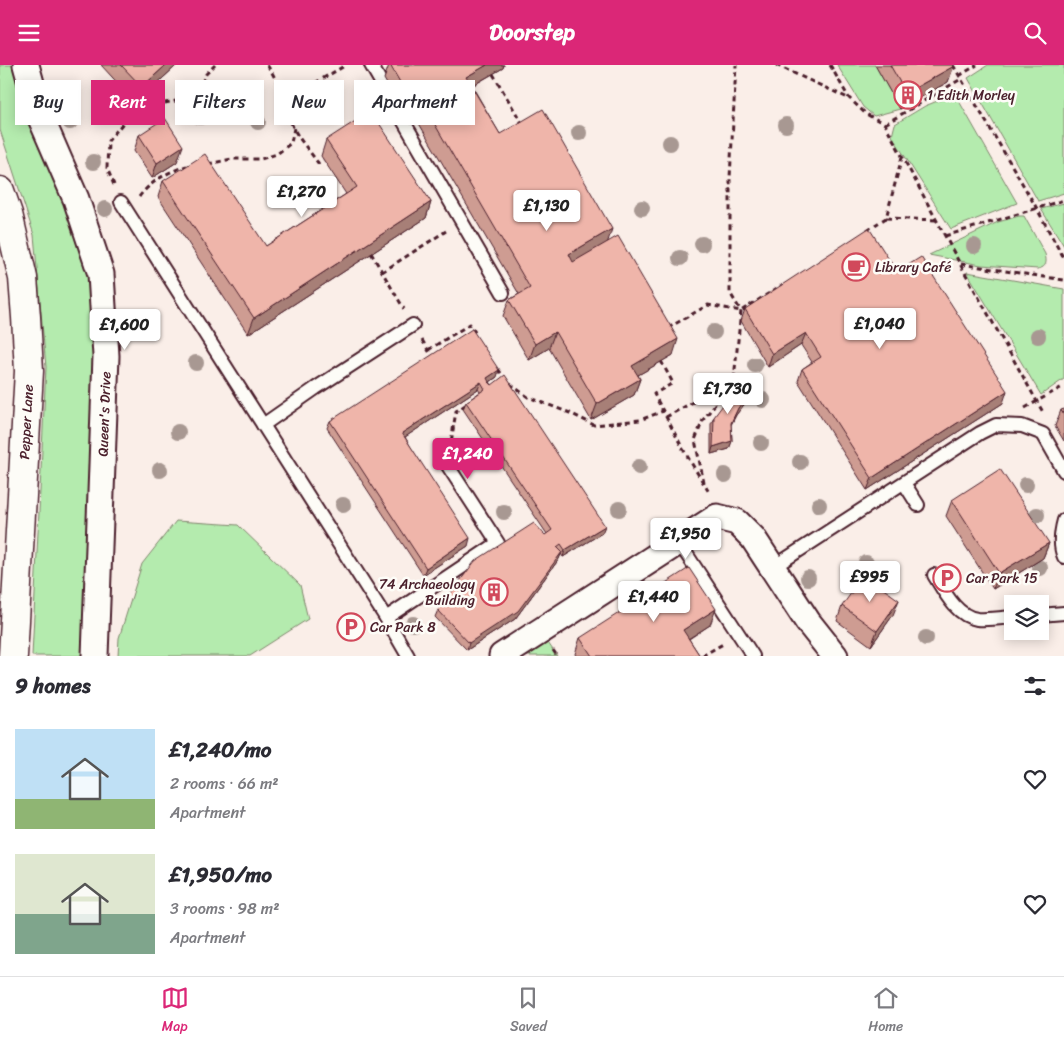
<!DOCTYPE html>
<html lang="en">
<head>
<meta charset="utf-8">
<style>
  body { margin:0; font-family:Sriracha,sans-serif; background:#f7f7f7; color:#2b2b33; height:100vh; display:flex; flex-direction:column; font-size:19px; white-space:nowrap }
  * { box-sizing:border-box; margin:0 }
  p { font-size:16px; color:#7c7c81 }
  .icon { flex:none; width:28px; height:28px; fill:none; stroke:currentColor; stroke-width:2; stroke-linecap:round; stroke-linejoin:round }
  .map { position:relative; height:591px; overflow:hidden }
  .side { display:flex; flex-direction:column; background:#fff; flex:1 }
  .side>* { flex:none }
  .banner { position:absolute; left:15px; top:15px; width:500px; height:45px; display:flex; gap:10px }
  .tools { position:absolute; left:1004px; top:530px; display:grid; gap:10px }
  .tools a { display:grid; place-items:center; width:45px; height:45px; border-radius:0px; background:#fff; box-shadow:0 2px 12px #0003; font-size:25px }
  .price { position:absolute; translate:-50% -42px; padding:0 11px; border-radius:5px; background:#fff; color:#222; font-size:16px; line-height:32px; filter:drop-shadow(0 1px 2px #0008) }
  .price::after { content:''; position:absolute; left:50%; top:30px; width:15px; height:11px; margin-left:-8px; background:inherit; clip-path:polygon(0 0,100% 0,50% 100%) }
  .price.on { background:#db2777; color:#fff }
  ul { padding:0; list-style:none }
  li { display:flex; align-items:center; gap:15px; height:125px; padding:0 15px }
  li span { display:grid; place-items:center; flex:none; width:140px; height:100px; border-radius:0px; color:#555 }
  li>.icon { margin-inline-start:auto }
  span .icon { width:60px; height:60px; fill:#fffc; stroke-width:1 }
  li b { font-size:21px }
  h2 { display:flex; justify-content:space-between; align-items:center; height:60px; padding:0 15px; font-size:21px }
  .tag { padding:0 18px; border-radius:0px; background:#fff; box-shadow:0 2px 12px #0003; font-size:18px; line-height:45px }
  .tag.on { background:#db2777; color:#fff }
  header { display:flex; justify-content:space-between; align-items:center; height:65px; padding:0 15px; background:#db2777; color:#fff; font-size:22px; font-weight:700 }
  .menu { display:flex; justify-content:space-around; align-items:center; height:70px; border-top:1px solid #e1e1e2; background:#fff; font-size:14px; color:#7c7c81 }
  .menu a { display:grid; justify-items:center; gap:2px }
  .menu .on { color:#db2777 }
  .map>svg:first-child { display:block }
  .green { fill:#b4ebae; stroke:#7f856c }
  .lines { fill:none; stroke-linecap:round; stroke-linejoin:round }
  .lane-casing { stroke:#4a1f2b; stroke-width:16 }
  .street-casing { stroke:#4a1f2b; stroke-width:29 }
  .secondary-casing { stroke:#4a1f2b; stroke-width:31 }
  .path { stroke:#4a1f2b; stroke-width:3; stroke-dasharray:5 4; stroke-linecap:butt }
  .lane { stroke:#fdfcf7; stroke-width:12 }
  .street { stroke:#fdfcf7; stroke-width:25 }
  .secondary { stroke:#fdfcf7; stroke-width:28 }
  .tree { fill:#a89892 }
  .wall { fill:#ce9c92; stroke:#4a1f2b }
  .shaded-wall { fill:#a77f77; stroke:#4a1f2b }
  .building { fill:#efb5aa; stroke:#4a1f2b }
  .labels { text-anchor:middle; stroke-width:5; stroke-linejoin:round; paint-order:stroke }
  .poi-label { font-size:14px; fill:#4a1f2b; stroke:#fdfcf7; text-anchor:start }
  .street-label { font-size:14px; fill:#4a1f2b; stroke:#fdfcf7 }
</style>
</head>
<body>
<header><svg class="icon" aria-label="menu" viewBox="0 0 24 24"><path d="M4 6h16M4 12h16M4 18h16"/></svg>Doorstep<svg class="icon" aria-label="search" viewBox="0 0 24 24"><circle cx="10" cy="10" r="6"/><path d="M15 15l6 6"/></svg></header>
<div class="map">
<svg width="1064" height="591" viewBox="0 0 1064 591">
  <rect width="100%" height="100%" fill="#faeee8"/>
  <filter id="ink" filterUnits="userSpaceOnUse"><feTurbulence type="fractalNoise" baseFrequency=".02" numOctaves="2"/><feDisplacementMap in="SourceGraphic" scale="10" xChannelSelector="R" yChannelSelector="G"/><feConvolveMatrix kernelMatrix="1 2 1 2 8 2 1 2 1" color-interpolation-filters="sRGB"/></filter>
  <g filter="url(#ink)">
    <!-- green -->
    <g class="green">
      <polygon points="0,0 26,0 101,209 95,591 32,591 46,302 34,170 0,65"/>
      <polygon points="837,0 875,0 900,44 874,51 863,42"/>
      <polygon points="988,0 1064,0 1064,128 1038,136 968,13"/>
      <polygon points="955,29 1017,138 951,164 892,71 895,59 925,41"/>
      <polygon points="1064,138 1064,181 1041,144"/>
      <path d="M1019,151H1024L1045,189C1047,197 1047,202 1038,204L981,200L929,190L998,157Z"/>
      <polygon points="967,207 1064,224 1064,314 1041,330"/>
      <polygon points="176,456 238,460 300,520 308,554 250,591 118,591 119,573 142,499"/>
      <polygon points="540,566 557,591 502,591"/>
    </g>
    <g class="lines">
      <!-- lane casing -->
      <g class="lane-casing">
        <g id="lane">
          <polyline points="371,0 503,228"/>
          <polyline points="121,137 386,553 408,591"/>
          <polyline points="263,360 316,323 413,260"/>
          <polyline points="904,418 918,440"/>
          <path d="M1064,455C1061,466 1059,481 1064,492"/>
          <polyline points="678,476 753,591"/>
          <polyline points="772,503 980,368 996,360 1022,361 1043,369 1064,406"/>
          <path d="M934,510C944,526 956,551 977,554C987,555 1002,553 1012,552"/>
          <polyline points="1040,550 1064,548"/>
          <polyline points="386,553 498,478 448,401"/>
        </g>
      </g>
      <!-- street casing -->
      <g class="street-casing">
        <g id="street">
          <polyline points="26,0 40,51 76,134 101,209 106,291 95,591"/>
          <polyline points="502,591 717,452 737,457 753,473 808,557 835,591"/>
        </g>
      </g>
      <!-- secondary casing -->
      <g class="secondary-casing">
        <polyline id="secondary" points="0,126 8,149 23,213 26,252 29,306 13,591"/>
      </g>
      <!-- path -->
      <g class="path">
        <path d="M267,0C282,21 283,40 293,62C299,75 310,86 318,98L323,95"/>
        <polyline points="776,0 848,33"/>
        <polyline points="830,0 849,33 866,49 885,59 960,199 1044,349"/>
        <polyline points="953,0 1036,142 1064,194"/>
        <polyline points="493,9 523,60"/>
        <polyline points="959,11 977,0"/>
        <polyline points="284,36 346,0"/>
        <polyline points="885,59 961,14"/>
        <polyline points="208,99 232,94 261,94 277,89 291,78 294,63"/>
        <polyline points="114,120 107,103 108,76 123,58 139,43 186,34 198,26 206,9 215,0"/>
        <path d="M139,132C150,117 169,106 187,101"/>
        <polyline points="886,153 937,155"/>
        <polyline points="867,165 886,153 902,92"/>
        <polyline points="945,171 1064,135"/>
        <polyline points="371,188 404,244"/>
        <polyline points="961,199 1064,215"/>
        <polyline points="382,207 446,166"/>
        <polyline points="668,263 708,240 741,246 782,220"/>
        <polyline points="422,275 433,293"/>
        <polyline points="428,285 470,259 476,269"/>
        <polyline points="661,296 673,318 654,329 683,384 710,429"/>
        <polyline points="498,304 506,315"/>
        <polyline points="510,319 528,332 570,348 594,360 640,355 663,346"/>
        <polyline points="1025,343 1064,321"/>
        <polyline points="666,352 731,316"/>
        <polyline points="450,384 456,346 467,339"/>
        <polyline points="704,418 695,375 703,355 734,314 741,246 730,228 730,113 736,0"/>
        <polyline points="553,585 557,591"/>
        <polyline points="702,591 723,579"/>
      </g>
      <!-- lane -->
      <use href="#lane" class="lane"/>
      <!-- street -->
      <use href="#street" class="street"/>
      <!-- secondary -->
      <use href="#secondary" class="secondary"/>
    </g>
    <!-- trees -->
    <g class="tree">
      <circle cx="47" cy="26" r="8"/>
      <circle cx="200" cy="52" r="8"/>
      <circle cx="70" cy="57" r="8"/>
      <circle cx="258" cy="57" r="8"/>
      <circle cx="786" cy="60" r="8"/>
      <circle cx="579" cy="68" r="8"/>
      <circle cx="670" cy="78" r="8"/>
      <circle cx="93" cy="97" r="8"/>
      <circle cx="642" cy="143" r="8"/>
      <circle cx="105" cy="144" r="8"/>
      <circle cx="702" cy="179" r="8"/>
      <circle cx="974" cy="181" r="8"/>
      <circle cx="680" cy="193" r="8"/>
      <circle cx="714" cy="267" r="8"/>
      <circle cx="1038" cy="271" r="8"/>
      <circle cx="196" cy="298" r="8"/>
      <circle cx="755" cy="300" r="8"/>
      <circle cx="763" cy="335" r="8"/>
      <circle cx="178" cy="367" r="8"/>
      <circle cx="761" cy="378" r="8"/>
      <circle cx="800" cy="397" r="8"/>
      <circle cx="639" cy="402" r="8"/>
      <circle cx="160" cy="405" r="8"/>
      <circle cx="725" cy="410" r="8"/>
      <circle cx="1026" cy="420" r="8"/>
      <circle cx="343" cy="440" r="8"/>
      <circle cx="819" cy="440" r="8"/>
      <circle cx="619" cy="444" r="8"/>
      <circle cx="504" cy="447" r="8"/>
      <circle cx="1037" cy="450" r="8"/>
      <circle cx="866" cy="498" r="8"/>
      <circle cx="1040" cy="503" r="8"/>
      <circle cx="808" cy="513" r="8"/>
      <circle cx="413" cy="559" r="8"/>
      <circle cx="926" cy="573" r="8"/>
    </g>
    <!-- wall -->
    <g class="wall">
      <polygon points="101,0 177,0 136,38"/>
      <polygon points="389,0 504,0 503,3 472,21 500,69 607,178 673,290 638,310 640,314 634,330 591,355 549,283 529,295 503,251 509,235 519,229 417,55 410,59 384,14"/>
      <polygon points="875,0 953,0 948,17 900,44"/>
      <polygon points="139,70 177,97 152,113 134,86"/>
      <polygon points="326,75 431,137 426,153 248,269 158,132 163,116 266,181 346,129 321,91"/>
      <polygon points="897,207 1003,338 867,425 798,316 802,304 812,297 801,280 768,302 741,256 745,244"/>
      <polygon points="497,312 490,317 602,468 563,492 561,489 559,494 515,554 467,585 435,552 438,545 547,469 463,344 466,337 480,327 478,324 405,372 468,481 423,510 327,363 330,356"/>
      <polygon points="746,337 736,350 731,360 732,376 729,384 711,389 711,359 714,352"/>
      <polygon points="1061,345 1064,350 1064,376 1055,361"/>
      <polygon points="952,435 1049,478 1043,493 993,524 946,451"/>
      <polygon points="842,541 893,550 871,581 837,556"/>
      <polygon points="710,560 689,574 700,591 576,591 575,589 580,573"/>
    </g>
    <!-- shaded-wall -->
    <g class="shaded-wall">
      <polygon points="166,0 177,0 136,38 142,22"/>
      <polygon points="487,0 504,0 503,3 461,27 466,12"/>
      <polygon points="954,1 948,17 900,44 906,28"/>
      <polygon points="423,39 417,55 410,59 415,43"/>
      <polygon points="183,81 177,97 152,113 157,98"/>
      <polygon points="431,137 426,153 248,269 254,253"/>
      <polygon points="612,164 607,179 563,205 569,189"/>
      <polygon points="555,267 549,283 529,295 535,279"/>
      <polygon points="806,268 801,280 768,302 772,289"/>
      <polygon points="678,274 673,290 626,317 632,301"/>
      <polygon points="499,305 497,312 485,320 487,313"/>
      <polygon points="640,314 634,330 591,355 597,339"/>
      <polygon points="481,317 478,324 399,376 402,368"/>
      <polygon points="1007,326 1003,338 867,425 872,413"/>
      <polygon points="749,330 746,337 736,350 728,365 731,358 738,343"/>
      <polygon points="732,376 729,384 711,389 713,382"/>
      <polygon points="605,461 602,468 563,492 565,485"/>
      <polygon points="470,473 468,481 423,510 426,503"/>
      <polygon points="1049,478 1043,493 993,524 999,508"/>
      <polygon points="562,487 559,494 515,554 467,585 469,578"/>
      <polygon points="899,535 893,550 871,581 877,566"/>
      <polygon points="716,544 710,560 677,581 683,565"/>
    </g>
    <!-- building -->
    <g class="building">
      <polygon points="121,0 166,0 142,22"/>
      <polygon points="390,0 487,0 466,12 500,69 543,44 612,164 569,189 573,197 618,171 678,274 632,301 640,314 597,339 555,267 535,279 509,235 530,223 423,39 415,43"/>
      <polygon points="890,0 953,0 954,1 906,28"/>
      <polygon points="371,46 431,137 254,253 163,116 205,89 266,181 357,122 326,75"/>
      <polygon points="165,53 183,81 157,98 139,70"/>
      <polygon points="869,163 897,207 921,192 1007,326 872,413 802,304 821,292 806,268 772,289 745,244"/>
      <polygon points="472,264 499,305 487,313 489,317 492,320 505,310 605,461 565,485 561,479 557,482 562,487 518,546 469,578 438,545 475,496 534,458 545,470 552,465 466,337 485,324 481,317 402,368 470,473 426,503 330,356"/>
      <polygon points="743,313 749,330 738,343 731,358 732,376 713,382 714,352"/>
      <polygon points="1064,344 1064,350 1061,345"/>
      <polygon points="1000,404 1049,478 999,508 952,435"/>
      <polygon points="689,503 716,544 683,565 700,591 592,591 580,573"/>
      <polygon points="864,510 899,535 877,566 842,541"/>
    </g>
  </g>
  <!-- icons -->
  <defs>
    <g id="building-ring" transform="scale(1.4375)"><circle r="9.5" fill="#fdfcf7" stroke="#d1495b" stroke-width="1.5"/><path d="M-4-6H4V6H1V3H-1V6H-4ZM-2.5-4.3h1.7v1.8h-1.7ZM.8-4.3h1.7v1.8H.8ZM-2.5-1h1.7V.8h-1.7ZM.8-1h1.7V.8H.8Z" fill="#d1495b"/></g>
    <g id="cafe-ring" transform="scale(1.4375)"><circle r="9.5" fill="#fdfcf7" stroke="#d1495b" stroke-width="1.5"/><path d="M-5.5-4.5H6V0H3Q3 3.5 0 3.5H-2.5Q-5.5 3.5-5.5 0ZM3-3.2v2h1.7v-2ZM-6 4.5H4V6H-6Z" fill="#d1495b"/></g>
    <g id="parking-ring" transform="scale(1.4375)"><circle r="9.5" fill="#fdfcf7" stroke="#d1495b" stroke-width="1.5"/><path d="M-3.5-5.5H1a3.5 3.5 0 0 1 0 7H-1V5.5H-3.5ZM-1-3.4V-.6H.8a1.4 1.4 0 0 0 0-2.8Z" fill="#d1495b"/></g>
  </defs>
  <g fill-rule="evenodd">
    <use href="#building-ring" x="908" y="30"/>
    <use href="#cafe-ring" x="856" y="202"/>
    <use href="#parking-ring" x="947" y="513"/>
    <use href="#building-ring" x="494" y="527"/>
    <use href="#parking-ring" x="351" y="562"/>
  </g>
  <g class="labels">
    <!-- poi labels -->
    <g class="poi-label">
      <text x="927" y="35">1 Edith Morley</text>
      <text x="875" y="207">Library Café</text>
      <text x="966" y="518">Car Park 15</text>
      <text x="475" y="524" text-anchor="end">74 Archaeology<tspan x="475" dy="16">Building</tspan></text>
      <text x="370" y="567">Car Park 8</text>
    </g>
    <!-- street labels -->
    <g class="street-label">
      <text transform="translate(104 349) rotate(-88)" y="5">Queen's Drive</text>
      <text transform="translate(26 357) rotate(-87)" y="5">Pepper Lane</text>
    </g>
  </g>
</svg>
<div class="tools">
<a><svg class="icon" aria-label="layers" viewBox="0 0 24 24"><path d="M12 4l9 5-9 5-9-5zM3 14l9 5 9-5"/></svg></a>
</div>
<b class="price" style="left:302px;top:153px">£1,270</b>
<b class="price" style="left:547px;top:167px">£1,130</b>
<b class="price" style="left:880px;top:285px">£1,040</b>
<b class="price" style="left:125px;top:286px">£1,600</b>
<b class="price" style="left:728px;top:350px">£1,730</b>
<b class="price on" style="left:468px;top:415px">£1,240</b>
<b class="price" style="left:686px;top:495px">£1,950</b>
<b class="price" style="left:870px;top:538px">£995</b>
<b class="price" style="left:654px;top:558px">£1,440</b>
<div class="banner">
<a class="tag">Buy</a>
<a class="tag on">Rent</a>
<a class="tag">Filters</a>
<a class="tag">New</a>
<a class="tag">Apartment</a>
</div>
</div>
<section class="side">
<h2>9 homes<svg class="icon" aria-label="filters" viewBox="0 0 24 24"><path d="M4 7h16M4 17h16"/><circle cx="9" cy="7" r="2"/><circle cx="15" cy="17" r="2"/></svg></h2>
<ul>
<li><span style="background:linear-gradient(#bfe0f5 70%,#8fb573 0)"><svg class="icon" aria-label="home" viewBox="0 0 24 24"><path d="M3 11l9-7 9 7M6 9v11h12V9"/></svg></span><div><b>£1,240/mo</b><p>2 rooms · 66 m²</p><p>Apartment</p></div><svg class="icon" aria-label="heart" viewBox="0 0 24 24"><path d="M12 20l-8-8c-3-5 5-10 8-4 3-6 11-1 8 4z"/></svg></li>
<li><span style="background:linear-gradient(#dfe7d0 60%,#7fa58c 0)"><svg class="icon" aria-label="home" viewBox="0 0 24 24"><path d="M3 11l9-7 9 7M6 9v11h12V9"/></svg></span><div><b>£1,950/mo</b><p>3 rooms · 98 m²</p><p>Apartment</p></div><svg class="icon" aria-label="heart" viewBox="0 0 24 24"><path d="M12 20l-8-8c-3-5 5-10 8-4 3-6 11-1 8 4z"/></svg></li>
</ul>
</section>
<nav class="menu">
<a class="on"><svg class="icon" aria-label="map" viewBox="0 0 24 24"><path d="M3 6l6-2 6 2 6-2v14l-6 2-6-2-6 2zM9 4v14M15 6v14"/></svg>Map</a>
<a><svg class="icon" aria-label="saved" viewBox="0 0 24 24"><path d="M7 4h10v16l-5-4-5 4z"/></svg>Saved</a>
<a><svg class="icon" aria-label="home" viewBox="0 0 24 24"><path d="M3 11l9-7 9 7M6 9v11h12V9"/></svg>Home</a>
</nav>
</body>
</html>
